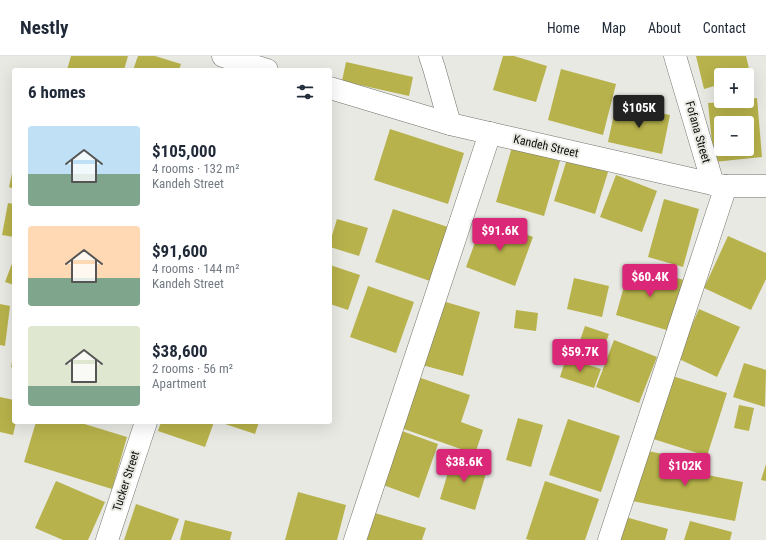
<!DOCTYPE html>
<html lang="en">
<head>
<meta charset="utf-8">
<style>
  body { margin:0; font-family:"Roboto Condensed",sans-serif; background:#f6f6f7; color:#1f2937; height:100vh; display:flex; flex-direction:column; font-size:15px; white-space:nowrap }
  * { box-sizing:border-box; margin:0 }
  p { font-size:13px; color:#747a83 }
  .icon { flex:none; width:22px; height:22px; fill:none; stroke:currentColor; stroke-width:2; stroke-linecap:round; stroke-linejoin:round }
  .map { position:relative; flex:1; overflow:hidden }
  .drawer { position:absolute; left:12px; top:12px; width:320px; height:356px; display:flex; flex-direction:column; background:#fff; border-radius:4px; box-shadow:0 4px 16px #0002 }
  .drawer>* { flex:none }
  .fabs { position:absolute; left:714px; top:12px; display:grid; gap:8px }
  .fabs a { display:grid; place-items:center; width:40px; height:40px; border-radius:4px; background:#fff; box-shadow:0 4px 16px #0002; font-size:20px }
  .price { position:absolute; translate:-50% -34px; padding:0 9px; border-radius:4px; background:#db2777; color:#fff; font-size:13px; line-height:26px; filter:drop-shadow(0 1px 2px #0008) }
  .price::after { content:''; position:absolute; left:50%; top:24px; width:12px; height:9px; margin-left:-6px; background:inherit; clip-path:polygon(0 0,100% 0,50% 100%) }
  .price.active { background:#222; color:#fff }
  ul { padding:0; list-style:none }
  li { display:flex; align-items:center; gap:12px; height:100px; padding:0 16px }
  li span { display:grid; place-items:center; flex:none; width:112px; height:80px; border-radius:4px; color:#555 }
  li>.icon { margin-inline-start:auto }
  span .icon { width:48px; height:48px; fill:#fffc; stroke-width:1 }
  li b { font-size:17px }
  h2 { display:flex; justify-content:space-between; align-items:center; height:48px; padding:0 16px; font-size:17px }
  header { display:flex; align-items:center; gap:24px; box-sizing:border-box; height:56px; padding:0 20px; background:#fff; border-bottom:1px solid #e0e1e3 }
  header strong { font-size:19px }
  nav { display:flex; gap:22px; margin-inline-start:auto; font-size:14px }
  .map>svg:first-child { display:block }
  .building { fill:#b7b24b; fill-rule:evenodd }
  .lines { fill:none; stroke-linecap:round; stroke-linejoin:round }
  .minor-casing { stroke:#72726d; stroke-width:23 }
  .minor { stroke:#fff; stroke-width:22 }
  .labels { text-anchor:middle; stroke-width:4; stroke-linejoin:round; paint-order:stroke }
  .street-label { font-size:12px; fill:#0f0f0d; stroke:#e9e9e4 }
</style>
</head>
<body>
<header>
<strong>Nestly</strong>
<nav><a>Home</a><a>Map</a><a>About</a><a>Contact</a></nav>
</header>
<div class="map">
<svg width="766" height="484" viewBox="0 0 766 484">
  <rect width="100%" height="100%" fill="#e9e9e4"/>
  <!-- building -->
  <g class="building">
    <polygon points="71,0 128,0 124,14 67,14"/>
    <polygon points="138,0 155,0 181,8 179,14 133,14"/>
    <polygon points="503,0 514,0 547,10 536,46 493,34"/>
    <polygon points="696,0 746,0 751,21 747,22 747,19 721,19 721,28 704,33"/>
    <polygon points="346,6 413,21 409,40 342,25"/>
    <polygon points="561,13 616,28 603,79 548,64"/>
    <path d="M757,42L762,101L714,106L708,47L747,45V43ZM721,67H747V93H721Z"/>
    <polygon points="616,48 670,59 662,98 608,86"/>
    <polygon points="390,73 464,97 448,148 374,124"/>
    <polygon points="512,91 560,105 544,160 496,146"/>
    <polygon points="567,103 608,116 595,158 554,145"/>
    <polygon points="13,113 14,113 14,133 9,131"/>
    <polygon points="616,119 657,135 642,176 600,161"/>
    <polygon points="664,143 699,153 683,211 648,201"/>
    <polygon points="8,147 14,148 14,181 2,179"/>
    <polygon points="393,153 448,171 430,225 375,206"/>
    <polygon points="484,162 533,181 515,230 466,211"/>
    <polygon points="337,163 368,172 359,200 330,191 330,186"/>
    <polygon points="728,180 766,197 766,223 751,254 704,232"/>
    <polygon points="14,202 14,229 5,226"/>
    <polygon points="330,209 360,219 348,254 330,248"/>
    <polygon points="630,209 684,224 670,275 616,259"/>
    <polygon points="574,222 609,230 602,261 567,253"/>
    <polygon points="368,230 414,246 396,297 350,281"/>
    <polygon points="439,244 480,256 463,320 422,309"/>
    <polygon points="0,248 10,250 5,290 0,289"/>
    <polygon points="699,253 740,271 717,321 677,302"/>
    <polygon points="516,254 538,257 536,275 514,272"/>
    <polygon points="585,270 609,278 599,304 576,296"/>
    <polygon points="614,284 657,301 639,347 596,331"/>
    <polygon points="13,300 14,300 14,312 11,311"/>
    <polygon points="566,302 601,313 594,332 560,321"/>
    <polygon points="744,307 766,314 765,351 733,341"/>
    <polygon points="666,318 727,337 707,400 647,381"/>
    <polygon points="418,321 470,339 461,366 483,374 475,398 401,372"/>
    <polygon points="0,341 14,344 14,366 16,366 13,379 0,376"/>
    <polygon points="739,349 754,352 749,375 734,372"/>
    <polygon points="518,362 543,369 531,411 506,404"/>
    <polygon points="568,363 620,380 601,436 549,419"/>
    <polygon points="36,366 78,366 127,381 112,433 24,406"/>
    <polygon points="161,366 214,366 205,391 158,375"/>
    <polygon points="219,366 259,366 255,378"/>
    <polygon points="402,375 438,388 419,442 383,429"/>
    <polygon points="642,394 694,404 692,416 743,426 735,465 632,445"/>
    <polygon points="453,400 488,411 475,454 440,443"/>
    <polygon points="766,408 766,425 761,424"/>
    <polygon points="56,425 105,446 88,484 63,484 35,472"/>
    <polygon points="545,425 599,443 585,484 530,484 526,483"/>
    <polygon points="298,436 346,449 337,484 285,484"/>
    <polygon points="136,448 179,463 171,484 124,484"/>
    <polygon points="375,457 426,472 422,484 366,484"/>
    <polygon points="622,460 668,473 665,484 616,484"/>
    <polygon points="185,464 232,476 230,484 180,484"/>
    <polygon points="690,465 732,476 730,484 684,484"/>
  </g>
  <g class="lines">
    <!-- minor casing -->
    <g class="minor-casing">
      <g id="minor">
        <polyline points="223,0 267,14"/>
        <polyline points="430,0 434,12 450,68"/>
        <polyline points="675,0 713,128"/>
        <polyline points="330,32 450,68 713,128 726,130 766,130"/>
        <polyline points="107,484 146,366"/>
        <polyline points="355,484 490,77"/>
        <polyline points="609,484 726,130"/>
      </g>
    </g>
    <!-- minor -->
    <use href="#minor" class="minor"/>
  </g>
  <g class="labels">
    <!-- street labels -->
    <g class="street-label">
      <text transform="translate(698 76) rotate(74)" y="4">Fofana Street</text>
      <text transform="translate(546 90) rotate(13)" y="4">Kandeh Street</text>
      <text transform="translate(126 425) rotate(-72)" y="4">Tucker Street</text>
    </g>
  </g>
</svg>
<div class="fabs">
<a>+</a>
<a>−</a>
</div>
<b class="price active" style="left:639px;top:73px">$105K</b>
<b class="price" style="left:500px;top:196px">$91.6K</b>
<b class="price" style="left:650px;top:242px">$60.4K</b>
<b class="price" style="left:580px;top:317px">$59.7K</b>
<b class="price" style="left:464px;top:427px">$38.6K</b>
<b class="price" style="left:685px;top:431px">$102K</b>
<section class="drawer">
<h2>6 homes<svg class="icon" aria-label="filters" viewBox="0 0 24 24"><path d="M4 7h16M4 17h16"/><circle cx="9" cy="7" r="2"/><circle cx="15" cy="17" r="2"/></svg></h2>
<ul>
<li><span style="background:linear-gradient(#bfe0f5 60%,#7fa58c 0)"><svg class="icon" aria-label="home" viewBox="0 0 24 24"><path d="M3 11l9-7 9 7M6 9v11h12V9"/></svg></span><div><b>$105,000</b><p>4 rooms · 132 m²</p><p>Kandeh Street</p></div></li>
<li><span style="background:linear-gradient(#ffd9b3 65%,#7fa58c 0)"><svg class="icon" aria-label="home" viewBox="0 0 24 24"><path d="M3 11l9-7 9 7M6 9v11h12V9"/></svg></span><div><b>$91,600</b><p>4 rooms · 144 m²</p><p>Kandeh Street</p></div></li>
<li><span style="background:linear-gradient(#dfe7d0 75%,#7fa58c 0)"><svg class="icon" aria-label="home" viewBox="0 0 24 24"><path d="M3 11l9-7 9 7M6 9v11h12V9"/></svg></span><div><b>$38,600</b><p>2 rooms · 56 m²</p><p>Apartment</p></div></li>
</ul>
</section>
</div>
</body>
</html>
